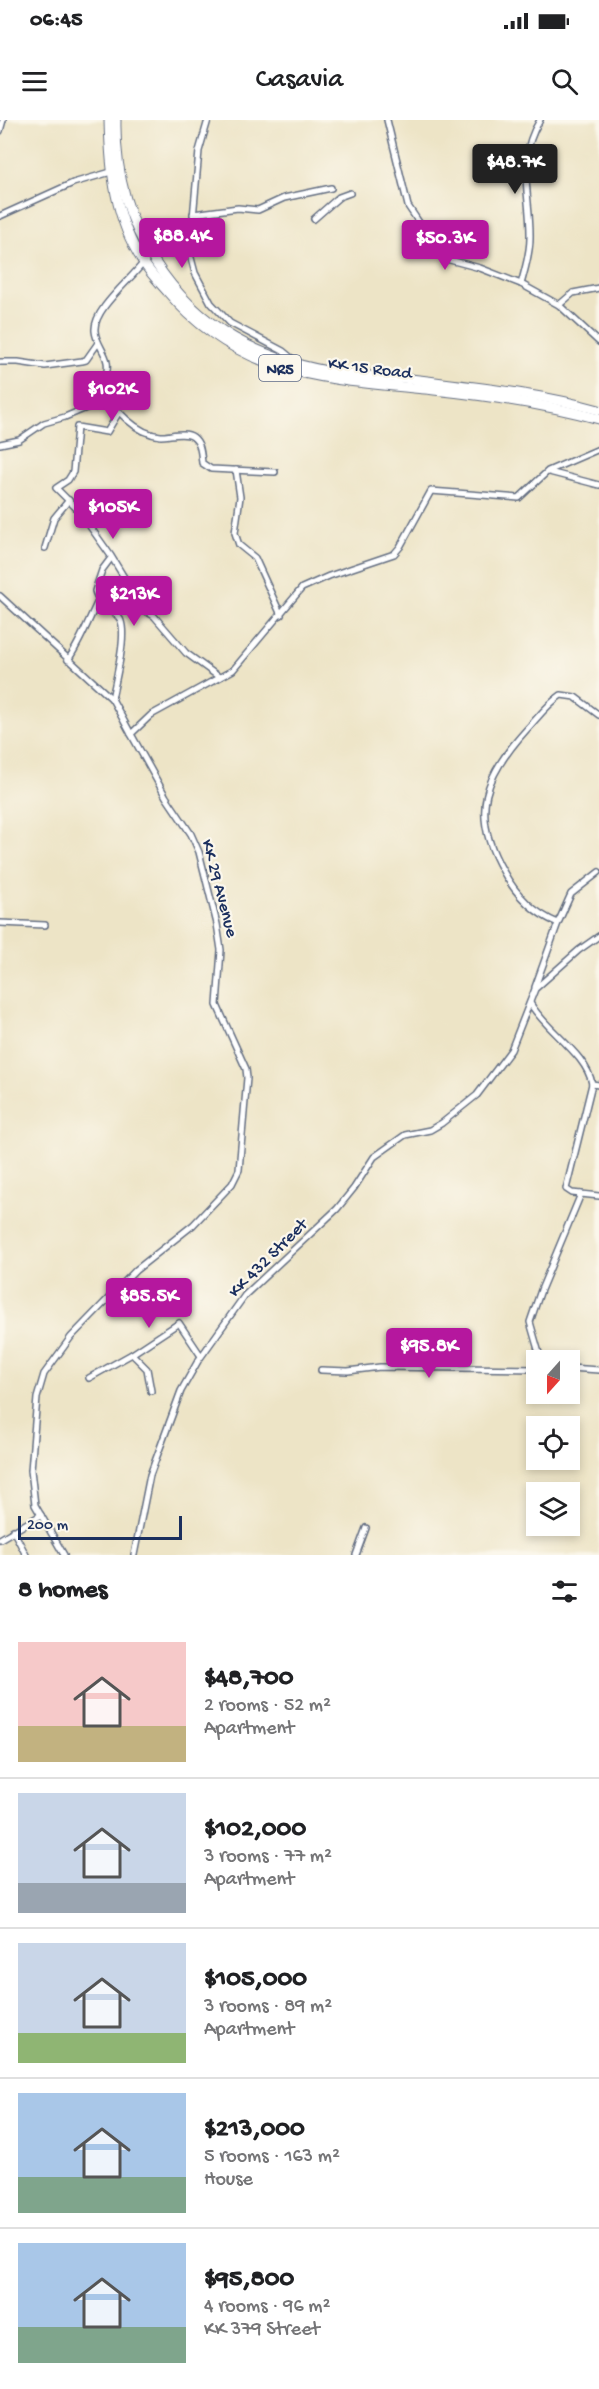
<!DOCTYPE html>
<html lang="en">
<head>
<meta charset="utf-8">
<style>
  body { margin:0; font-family:"Gochi Hand",sans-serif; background:#f6f6f6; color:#202124; height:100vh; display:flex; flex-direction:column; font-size:22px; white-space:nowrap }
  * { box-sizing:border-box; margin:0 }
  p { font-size:20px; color:#757577 }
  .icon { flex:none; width:33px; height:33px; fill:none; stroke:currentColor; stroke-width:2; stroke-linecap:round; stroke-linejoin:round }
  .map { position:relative; height:1435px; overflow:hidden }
  .sheet { display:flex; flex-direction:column; background:#fff; flex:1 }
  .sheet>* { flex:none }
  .needle { width:39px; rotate:201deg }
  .buttons { position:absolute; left:526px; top:1230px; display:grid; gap:12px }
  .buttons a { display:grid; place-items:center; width:54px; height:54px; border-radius:0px; background:#fff; box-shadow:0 3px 9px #0003; font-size:30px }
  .scale { position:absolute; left:18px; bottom:15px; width:164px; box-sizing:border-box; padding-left:6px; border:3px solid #1b2f5e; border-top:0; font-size:16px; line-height:21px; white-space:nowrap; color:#1b2f5e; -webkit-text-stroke:4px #fbf7ec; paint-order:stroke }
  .price { position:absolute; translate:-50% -51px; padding:0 14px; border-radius:6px; background:#b5179e; color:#fff; font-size:20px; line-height:39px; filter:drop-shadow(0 2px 3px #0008) }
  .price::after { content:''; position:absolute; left:50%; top:36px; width:18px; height:14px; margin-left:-9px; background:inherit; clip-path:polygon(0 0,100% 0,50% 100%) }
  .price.active { background:#222; color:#fff }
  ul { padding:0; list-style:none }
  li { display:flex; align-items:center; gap:18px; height:150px; padding:0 18px }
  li+li { border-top:2px solid #e0e0e0 }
  li span { display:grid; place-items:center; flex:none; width:168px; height:120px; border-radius:0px; color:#555 }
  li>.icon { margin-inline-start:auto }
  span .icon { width:72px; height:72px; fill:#fffc; stroke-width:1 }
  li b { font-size:26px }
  h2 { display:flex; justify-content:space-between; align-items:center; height:72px; padding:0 18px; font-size:26px }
  .status { display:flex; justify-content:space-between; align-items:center; height:42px; padding:0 30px; background:#fff; direction:ltr }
  .status svg { height:16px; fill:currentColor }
  header { display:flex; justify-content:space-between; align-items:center; height:78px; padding:0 18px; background:#fff; font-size:27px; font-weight:600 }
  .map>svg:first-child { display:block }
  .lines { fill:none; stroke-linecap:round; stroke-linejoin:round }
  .street-casing { stroke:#646e82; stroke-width:8 }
  .highway-casing { stroke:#646e82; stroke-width:11 }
  .street { stroke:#fff; stroke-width:5 }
  .highway { stroke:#fff; stroke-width:9 }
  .labels { text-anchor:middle; stroke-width:4.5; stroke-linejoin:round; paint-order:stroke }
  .shield { fill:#fbf7ec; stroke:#5e6b89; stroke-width:1.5 }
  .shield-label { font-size:16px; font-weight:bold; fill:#1b2f5e }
  .street-label { font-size:18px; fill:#1b2f5e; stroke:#fbf7ec }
</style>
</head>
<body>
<div class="status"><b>06:45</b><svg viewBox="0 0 49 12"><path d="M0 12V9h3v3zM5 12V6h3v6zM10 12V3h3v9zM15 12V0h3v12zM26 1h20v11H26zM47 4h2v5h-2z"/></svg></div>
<header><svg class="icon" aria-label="menu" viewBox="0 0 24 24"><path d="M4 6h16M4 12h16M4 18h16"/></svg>Casavia<svg class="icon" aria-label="search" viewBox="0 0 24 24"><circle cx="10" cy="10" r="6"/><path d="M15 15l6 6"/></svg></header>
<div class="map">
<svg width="599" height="1435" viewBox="0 0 599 1435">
  <rect width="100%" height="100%" fill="#fbf7ec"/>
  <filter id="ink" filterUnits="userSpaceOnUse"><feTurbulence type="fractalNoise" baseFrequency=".0167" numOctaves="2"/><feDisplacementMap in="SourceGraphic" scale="12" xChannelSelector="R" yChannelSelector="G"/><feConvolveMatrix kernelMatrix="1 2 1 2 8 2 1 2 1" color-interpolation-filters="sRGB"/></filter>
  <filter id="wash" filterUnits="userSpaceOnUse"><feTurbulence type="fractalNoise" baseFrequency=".008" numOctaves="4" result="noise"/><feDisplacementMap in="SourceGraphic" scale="24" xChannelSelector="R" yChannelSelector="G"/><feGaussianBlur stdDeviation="1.35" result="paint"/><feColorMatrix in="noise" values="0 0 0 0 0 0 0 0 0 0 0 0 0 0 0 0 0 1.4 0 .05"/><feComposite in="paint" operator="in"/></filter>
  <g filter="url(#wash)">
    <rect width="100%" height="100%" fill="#ede4c6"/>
  </g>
  <g filter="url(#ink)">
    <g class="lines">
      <!-- street casing -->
      <g class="street-casing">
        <g id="street">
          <polyline points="208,0 199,31 192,109 190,134 195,153 211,183 230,203 283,231 295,241"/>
          <polyline points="387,0 408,86 440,134 446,139 480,148 521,164 559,185 599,222"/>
          <polyline points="0,11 3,0"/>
          <polyline points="193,94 238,88 258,90 284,78 331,68"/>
          <polyline points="0,96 73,63 111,52"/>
          <polyline points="314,99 339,77 350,73"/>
          <path d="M143,143C131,160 93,189 95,211C96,223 105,231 107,242C109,251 104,261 103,270C115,290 136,314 161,316C170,316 185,311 193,317C201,323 201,334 202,343L211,349L275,352"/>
          <path d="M521,164C525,149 530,134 530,118C531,75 515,40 540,0"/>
          <polyline points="559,185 573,173 599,168"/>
          <polyline points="0,242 18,242 45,246 82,241 86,240 98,223"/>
          <polyline points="119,292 107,312 77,307 73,352 68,360 56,368 79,391 111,436 144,490 154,496 186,533 219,557"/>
          <polyline points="0,324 19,320 44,303 65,297 91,286 103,270"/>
          <polyline points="236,350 240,377 235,413 239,425 255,438 281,495"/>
          <polyline points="549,352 599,365"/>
          <polyline points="45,428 54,398 69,380"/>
          <path d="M111,438L102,450L95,471C98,484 114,489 120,499C128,514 115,562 112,579"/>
          <polyline points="0,476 112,579 131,614"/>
          <path d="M68,540C81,521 89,499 99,479"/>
          <polyline points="0,803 45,805"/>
          <polyline points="558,803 571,774 599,752"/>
          <path d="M535,867L558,803C533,793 516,775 503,751C469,692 485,655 528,608C538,597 548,584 561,575L575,577L599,595"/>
          <path d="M530,883C545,910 587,934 592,964L599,965"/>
          <polyline points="592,964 566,1069 572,1073 599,1076"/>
          <polyline points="541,1240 530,1202 541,1170 581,1074"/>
          <polyline points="570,1248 599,1250"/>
          <polyline points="321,1250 348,1251 380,1247 537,1249"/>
          <polyline points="89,1258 132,1234"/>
          <polyline points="151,1271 147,1249 132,1234 179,1203 201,1236"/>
          <polyline points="13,1410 26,1435"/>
          <polyline points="0,1419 41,1395"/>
          <polyline points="64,1435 35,1385 31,1350 37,1278 44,1254 71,1217 136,1150 193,1105 232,1064 239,1050 247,958 246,949 217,885 221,830 217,804 199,732 191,714 166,677 131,614 151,595 233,550 302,468 329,456 394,434 400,427 431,371 519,378 548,351 599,329"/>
          <polyline points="134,1435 150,1355 181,1271 198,1241 245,1175 337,1089 354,1068 374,1037 405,1015 430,1010 442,1003 477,975 511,930 535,869 579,830 599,816"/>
          <polyline points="356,1435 366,1408"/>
        </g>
      </g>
      <!-- highway casing -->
      <g class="highway-casing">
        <g id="highway">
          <path d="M109,0C110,50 115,101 144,143C150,153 159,162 167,171C241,259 329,259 434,270C490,276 545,284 599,299"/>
          <path d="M116,0C115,51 127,99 155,142C198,209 262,241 339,253C363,257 387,256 411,259C474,267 538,273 599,290"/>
        </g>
      </g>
      <!-- street -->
      <use href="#street" class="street"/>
      <!-- highway -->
      <use href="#highway" class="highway"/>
    </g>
  </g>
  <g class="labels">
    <!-- shield labels -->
    <rect class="shield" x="259" y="235" width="42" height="26" rx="4.5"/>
    <g class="shield-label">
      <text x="280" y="254">NR5</text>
    </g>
    <!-- street labels -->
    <g class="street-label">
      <text transform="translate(370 247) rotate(7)" y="6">KK 15 Road</text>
      <text transform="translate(221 768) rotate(75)" y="6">KK 29 Avenue</text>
      <text transform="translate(267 1137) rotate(-45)" y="6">KK 432 Street</text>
    </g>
  </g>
</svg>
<div class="buttons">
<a><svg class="needle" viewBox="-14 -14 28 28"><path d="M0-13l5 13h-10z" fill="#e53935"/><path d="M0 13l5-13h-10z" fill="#757577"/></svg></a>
<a><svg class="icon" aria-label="locate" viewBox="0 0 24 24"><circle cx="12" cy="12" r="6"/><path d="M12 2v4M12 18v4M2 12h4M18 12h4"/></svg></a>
<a><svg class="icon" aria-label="layers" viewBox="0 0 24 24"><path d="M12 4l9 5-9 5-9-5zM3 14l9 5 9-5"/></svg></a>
</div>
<div class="scale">200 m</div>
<b class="price active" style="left:515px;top:75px">$48.7K</b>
<b class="price" style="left:182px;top:149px">$88.4K</b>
<b class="price" style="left:445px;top:151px">$50.3K</b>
<b class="price" style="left:112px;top:302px">$102K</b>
<b class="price" style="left:113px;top:420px">$105K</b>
<b class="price" style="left:134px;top:507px">$213K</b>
<b class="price" style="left:149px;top:1209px">$85.5K</b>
<b class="price" style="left:429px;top:1259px">$95.8K</b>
</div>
<section class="sheet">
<h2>8 homes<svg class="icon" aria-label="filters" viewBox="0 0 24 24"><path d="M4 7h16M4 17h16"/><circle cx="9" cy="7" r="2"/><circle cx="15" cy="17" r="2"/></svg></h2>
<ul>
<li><span style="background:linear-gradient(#f6c9c9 70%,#c2b280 0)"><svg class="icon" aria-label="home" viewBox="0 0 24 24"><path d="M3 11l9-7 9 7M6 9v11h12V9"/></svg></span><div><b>$48,700</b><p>2 rooms · 52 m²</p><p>Apartment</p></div></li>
<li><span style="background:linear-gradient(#c9d6e8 75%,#9aa5b1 0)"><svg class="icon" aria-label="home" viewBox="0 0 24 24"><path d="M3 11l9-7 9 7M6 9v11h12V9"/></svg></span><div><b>$102,000</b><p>3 rooms · 77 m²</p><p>Apartment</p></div></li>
<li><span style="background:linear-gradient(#c9d6e8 75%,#8fb573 0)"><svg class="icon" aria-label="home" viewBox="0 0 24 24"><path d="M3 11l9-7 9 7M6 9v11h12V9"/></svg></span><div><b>$105,000</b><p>3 rooms · 89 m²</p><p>Apartment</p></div></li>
<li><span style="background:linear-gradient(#a9c7e8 70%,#7fa58c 0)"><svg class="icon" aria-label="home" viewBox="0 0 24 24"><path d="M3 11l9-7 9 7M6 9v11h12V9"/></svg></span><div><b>$213,000</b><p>5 rooms · 163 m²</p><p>House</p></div></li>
<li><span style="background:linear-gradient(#a9c7e8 70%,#7fa58c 0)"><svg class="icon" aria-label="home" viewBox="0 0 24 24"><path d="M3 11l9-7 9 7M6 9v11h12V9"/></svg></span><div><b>$95,800</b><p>4 rooms · 96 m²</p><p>KK 379 Street</p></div></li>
</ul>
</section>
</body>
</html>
